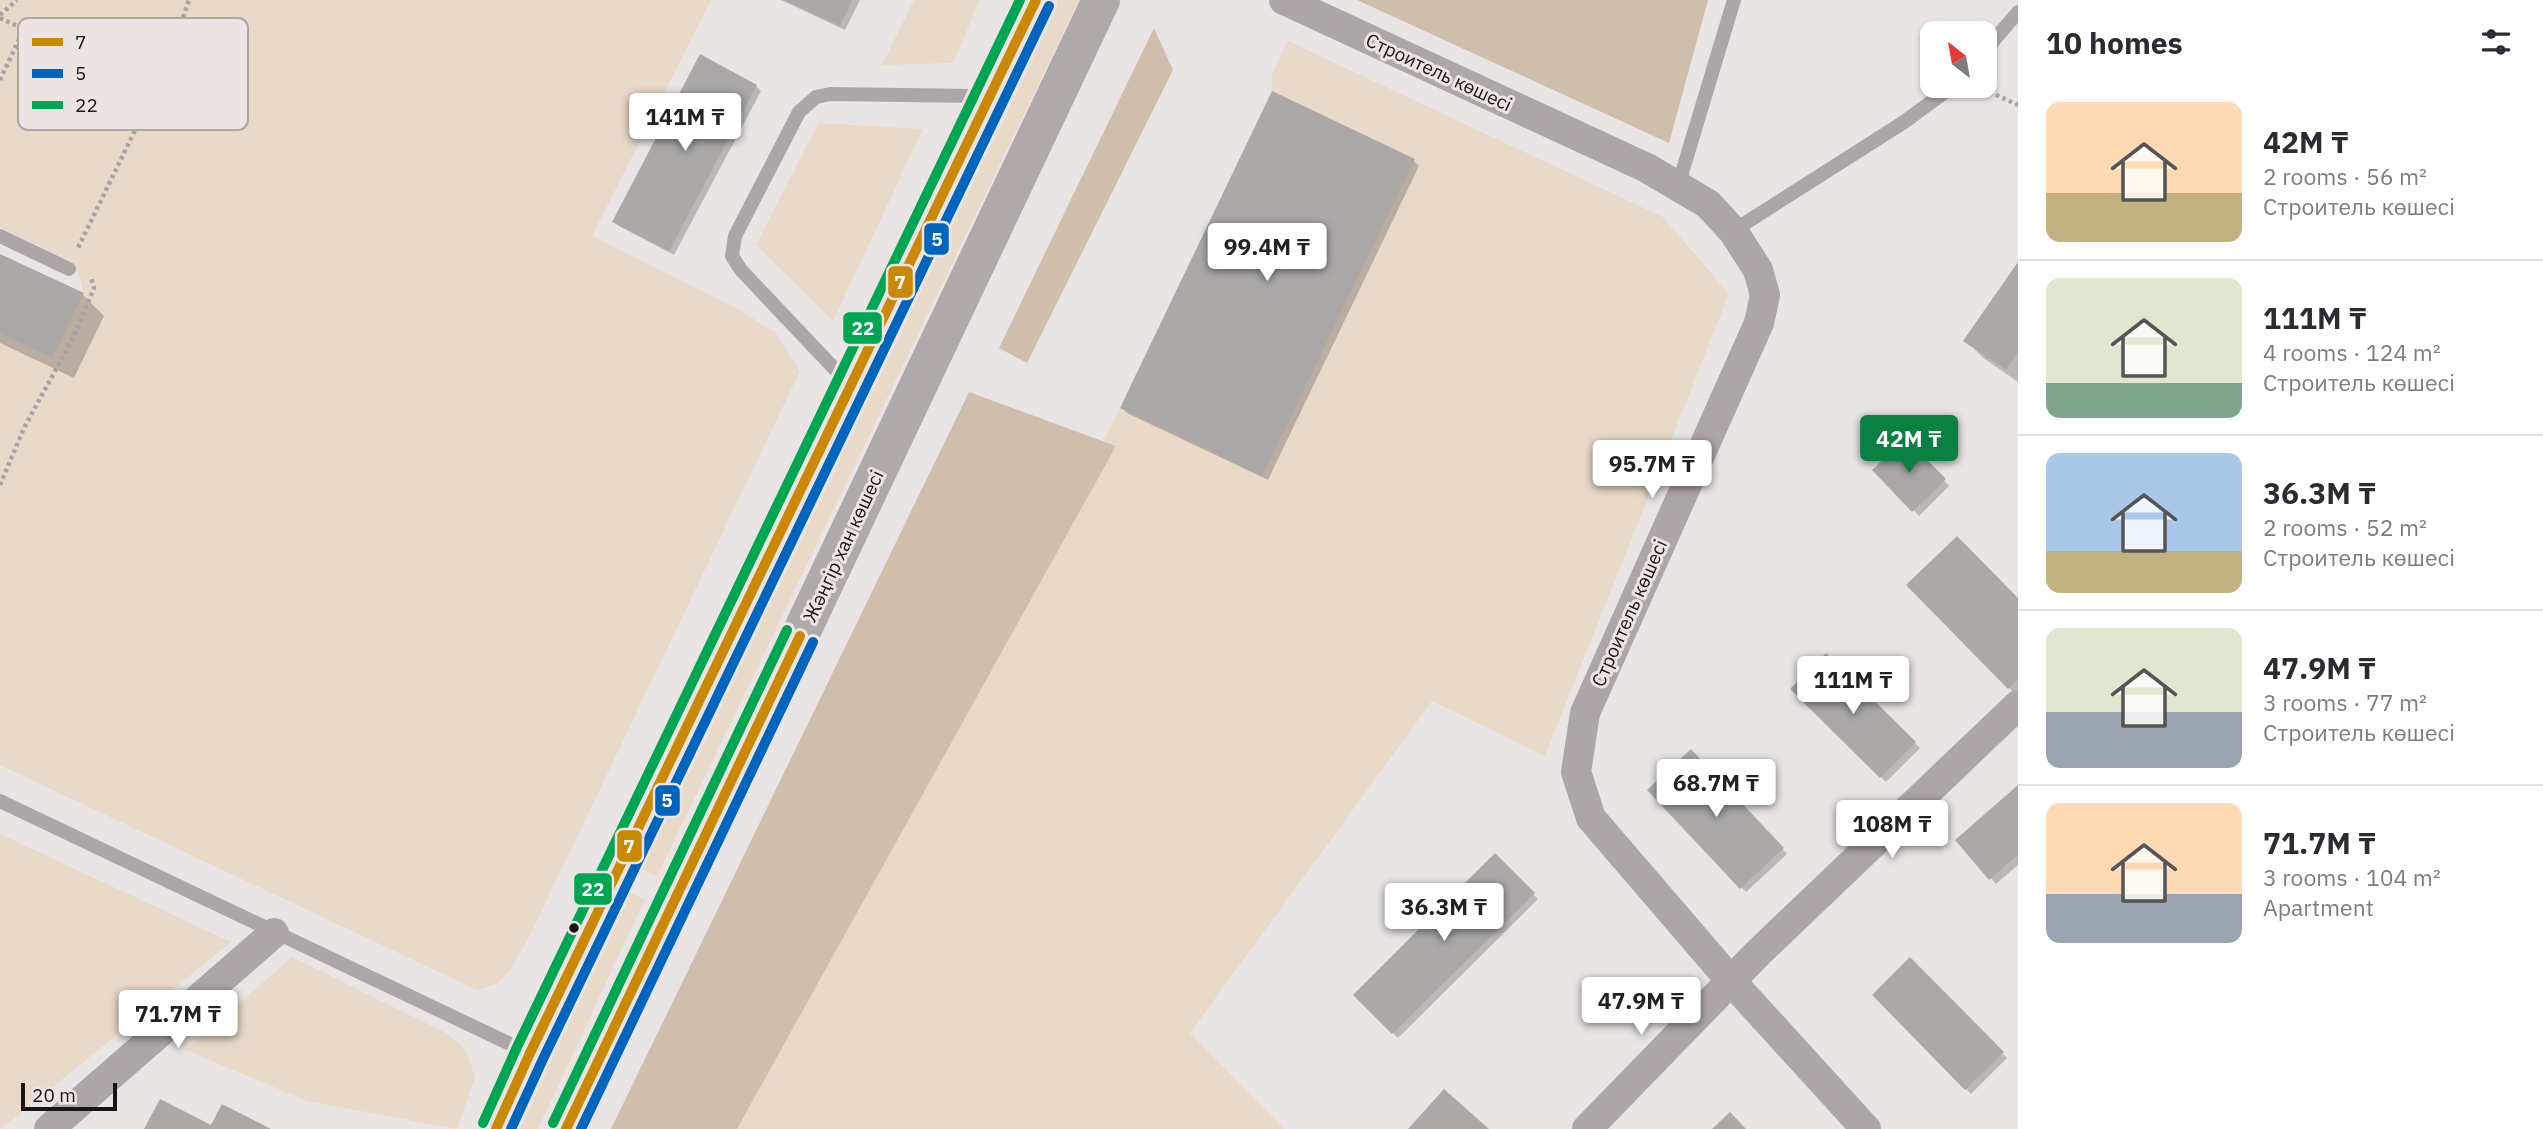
<!DOCTYPE html>
<html lang="en">
<head>
<meta charset="utf-8">
<style>
  body { margin:0; font-family:"IBM Plex Sans",sans-serif; background:#f7f7f7; color:#2b2b33; height:100vh; display:flex; flex-direction:column; font-size:26px; white-space:nowrap }
  * { box-sizing:border-box; margin:0 }
  p { font-size:23px; color:#7c7c81 }
  .icon { flex:none; width:38px; height:38px; fill:none; stroke:currentColor; stroke-width:2; stroke-linecap:round; stroke-linejoin:round }
  .map { position:relative; flex:1; overflow:hidden }
  .drawer { display:flex; flex-direction:column; background:#fff; width:525px }
  .drawer>* { flex:none }
  .needle { width:46px; rotate:329deg }
  .controls { position:absolute; left:1920px; top:21px; display:grid; gap:14px }
  .controls a { display:grid; place-items:center; width:77px; height:77px; border-radius:14px; background:#fff; box-shadow:0 2px 5px #0004; font-size:35px }
  .scale { position:absolute; left:21px; bottom:18px; width:96px; box-sizing:border-box; padding-left:7px; border:4px solid #181615; border-top:0; font-size:19px; line-height:24px; white-space:nowrap; color:#181615; -webkit-text-stroke:5px #ebe4e3; paint-order:stroke }
  .price { position:absolute; translate:-50% -60px; padding:0 16px; border-radius:7px; background:#fff; color:#222; font-size:23px; line-height:46px; filter:drop-shadow(0 2px 4px #0008) }
  .price::after { content:''; position:absolute; left:50%; top:42px; width:21px; height:16px; margin-left:-10px; background:inherit; clip-path:polygon(0 0,100% 0,50% 100%) }
  .price.selected { background:#0b8043; color:#fff }
  ul { padding:0; list-style:none }
  li { display:flex; align-items:center; gap:21px; height:175px; padding:0 28px }
  li+li { border-top:2px solid #e1e1e2 }
  li span { display:grid; place-items:center; flex:none; width:196px; height:140px; border-radius:14px; color:#555 }
  li>.icon { margin-inline-start:auto }
  span .icon { width:84px; height:84px; fill:#fffc; stroke-width:1 }
  li b { font-size:30px }
  h2 { display:flex; justify-content:space-between; align-items:center; height:84px; padding:0 28px; font-size:30px }
  main { display:flex; flex:1; min-height:0 }
  .map>svg:first-child { display:block }
  .green { fill:#e9d9c9 }
  .forest { fill:#cfbeac }
  .shadow { fill:#0003 }
  .building { fill:#aba8a8 }
  .lines { fill:none; stroke-linecap:round; stroke-linejoin:round }
  .path { stroke:#a7a3a3; stroke-width:4.5; stroke-dasharray:3.5 3.5; stroke-linecap:butt }
  .lane { stroke:#ada6a8; stroke-width:14 }
  .street { stroke:#ada6a8; stroke-width:30 }
  .primary { stroke:#b0a9aa; stroke-width:38 }
  .bus-1-casing { stroke:#ebe4e3; stroke-width:16 }
  .bus-2-casing { stroke:#ebe4e3; stroke-width:16 }
  .bus-3-casing { stroke:#ebe4e3; stroke-width:16 }
  .bus-1 { stroke:#ca8904; stroke-width:10 }
  .bus-2 { stroke:#0065bd; stroke-width:10 }
  .bus-3 { stroke:#00a651; stroke-width:10 }
  .bus-dot { fill:#181615; stroke:#ebe4e3; stroke-width:2.5 }
  .labels { text-anchor:middle; stroke-width:6; stroke-linejoin:round; paint-order:stroke }
  .street-label { font-size:19px; fill:#181615; stroke:#ebe4e3 }
  .key { fill:#ebe4e3; stroke:#aca6a5; stroke-width:2 }
  .key-label { font-size:19px; fill:#181615 }
  .line-badge { stroke:#ebe4e3; stroke-width:2.5 }
  .badge-label { font-size:19px; text-anchor:middle; font-weight:bold; fill:#fff }
</style>
</head>
<body>
<main>
<div class="map">
<svg width="2018" height="1129" viewBox="0 0 2018 1129">
  <rect width="100%" height="100%" fill="#e9e5e5"/>
  <!-- green -->
  <g class="green">
    <polygon points="0,0 711,0 592,236 738,309 776,333 800,371 531,933 510,971 498,983 477,990 0,765 0,333 52,357 83,293 80,278 72,262 0,227"/>
    <polygon points="914,0 980,0 953,63 882,65"/>
    <polygon points="1058,0 1079,0 657,876 641,869"/>
    <polygon points="1288,41 1663,217 1729,294 1545,756 1432,701 1190,1033 1285,1129 737,1129 1115,446 1103,440 1120,408 1262,475 1414,160 1272,91 1272,74"/>
    <polygon points="818,123 923,129 833,321 756,245"/>
    <polygon points="0,834 231,942 1,1129 0,1129"/>
    <polygon points="630,893 645,899 538,1129 519,1129"/>
    <polygon points="292,957 446,1033 466,1050 475,1077 457,1129 307,1101 186,1050"/>
  </g>
  <!-- forest -->
  <g class="forest">
    <polygon points="1357,0 1708,0 1669,143"/>
    <polygon points="1154,28 1173,70 1027,363 999,348"/>
    <polygon points="969,392 1116,446 737,1129 611,1129"/>
  </g>
  <!-- shadow -->
  <g class="shadow">
    <polygon points="781,0 860,0 845,30"/>
    <polygon points="756,86 761,91 674,255 619,226 614,221"/>
    <polygon points="1414,161 1419,166 1268,480 1127,413 1122,408"/>
    <polygon points="0,255 82,294 104,316 74,378 0,343"/>
    <polygon points="2018,265 2018,382 1982,357 1966,340"/>
    <polygon points="1906,441 1949,486 1919,516 1875,470"/>
    <polygon points="1909,585 2018,600 2018,689 2014,693"/>
    <polygon points="1826,655 1920,748 1886,782 1793,689"/>
    <polygon points="1691,752 1787,854 1746,892 1650,790"/>
    <polygon points="2018,788 2018,865 1996,884 1957,840"/>
    <polygon points="1495,856 1538,899 1398,1038 1355,995"/>
    <polygon points="1910,960 2007,1058 1971,1094 1874,995"/>
  </g>
  <!-- building -->
  <g class="building">
    <polygon points="784,0 852,0 840,26"/>
    <polygon points="700,54 757,85 669,251 612,222"/>
    <polygon points="1272,91 1415,159 1262,476 1120,408"/>
    <polygon points="0,254 84,293 52,358 0,333"/>
    <polygon points="2018,262 2018,352 2006,370 1963,341"/>
    <polygon points="1906,438 1946,479 1912,512 1872,470"/>
    <polygon points="1957,536 2018,598 2018,679 2008,689 1906,585"/>
    <polygon points="1826,653 1916,742 1880,778 1790,689"/>
    <polygon points="1691,749 1784,848 1740,889 1647,790"/>
    <polygon points="2018,785 2018,855 1989,880 1955,840"/>
    <polygon points="1495,853 1535,893 1392,1034 1353,995"/>
    <polygon points="1910,957 2004,1052 1965,1090 1872,995"/>
    <polygon points="1444,1089 1489,1129 1408,1129"/>
    <polygon points="160,1099 211,1125 222,1104 271,1129 144,1129"/>
    <polygon points="1730,1112 1746,1129 1712,1129"/>
  </g>
  <g class="lines">
    <!-- path -->
    <g class="path">
      <polyline points="0,15 17,0"/>
      <polyline points="0,18 155,89 77,250"/>
      <polyline points="0,80 24,29"/>
      <polyline points="1977,86 2018,105"/>
      <polyline points="155,89 173,47 189,0"/>
      <polyline points="0,485 24,428 74,336 94,288 91,277"/>
    </g>
    <!-- lane -->
    <g class="lane">
      <polyline points="1984,52 2018,12"/>
      <polyline points="1678,186 1734,0"/>
      <polyline points="1733,231 1904,122 1953,86"/>
      <polyline points="0,236 69,269"/>
      <polyline points="845,387 845,380 741,270 732,256 735,236 799,112 816,97 830,94 975,96 985,89"/>
      <polyline points="0,801 529,1053"/>
    </g>
    <!-- street -->
    <g class="street">
      <polyline points="1284,0 1647,168 1708,204 1733,231 1758,270 1765,295 1759,323 1585,713 1576,772 1591,818 1731,981 1866,1129"/>
      <polyline points="49,1129 274,933"/>
      <polyline points="1587,1129 1758,953 2018,705"/>
    </g>
    <!-- primary -->
    <g class="primary">
      <polyline points="496,1129 530,1053 1036,0"/>
      <polyline points="566,1129 1101,0"/>
    </g>
    <!-- bus-1 casing -->
    <g class="bus-1-casing">
      <g id="bus-1">
        <polyline points="496,1129 530,1053 1036,0"/>
        <polyline points="566,1129 800,636"/>
      </g>
    </g>
    <!-- bus-2 casing -->
    <g class="bus-2-casing">
      <g id="bus-2">
        <polyline points="511,1129 543,1059 1049,6"/>
        <polyline points="581,1129 813,642"/>
      </g>
    </g>
    <!-- bus-3 casing -->
    <g class="bus-3-casing">
      <g id="bus-3">
        <polyline points="483,1123 517,1047 1020,0"/>
        <polyline points="553,1123 787,630"/>
      </g>
    </g>
    <!-- bus-1 -->
    <use href="#bus-1" class="bus-1"/>
    <!-- bus-2 -->
    <use href="#bus-2" class="bus-2"/>
    <!-- bus-3 -->
    <use href="#bus-3" class="bus-3"/>
  </g>
  <!-- markers -->
  <circle class="bus-dot" cx="574" cy="928" r="6"/>
  <g class="labels">
    <!-- street labels -->
    <g class="street-label">
      <text transform="translate(1439 72) rotate(25)" y="7">Строитель көшесі</text>
      <text transform="translate(843 546) rotate(-65)" y="7">Жәңгір хан көшесі</text>
      <text transform="translate(1629 613) rotate(-66)" y="7">Строитель көшесі</text>
    </g>
  </g>
  <!-- legend -->
  <rect x="18" y="18" width="230" height="112" rx="10" class="key"/>
  <rect x="32" y="38" width="31" height="8" fill="#ca8904"/>
  <rect x="32" y="69" width="31" height="9" fill="#0065bd"/>
  <rect x="32" y="101" width="31" height="8" fill="#00a651"/>
  <g class="key-label">
    <text x="75" y="49">7</text>
    <text x="75" y="80">5</text>
    <text x="75" y="112">22</text>
  </g>
  <g class="line-badge">
    <rect x="923" y="222" width="27" height="34" rx="7" fill="#0065bd"/>
    <rect x="887" y="265" width="27" height="34" rx="7" fill="#ca8904"/>
    <rect x="842" y="311" width="41" height="34" rx="7" fill="#00a651"/>
    <rect x="654" y="784" width="27" height="33" rx="7" fill="#0065bd"/>
    <rect x="616" y="829" width="27" height="34" rx="7" fill="#ca8904"/>
    <rect x="573" y="872" width="40" height="34" rx="7" fill="#00a651"/>
  </g>
  <g class="badge-label">
    <text x="937" y="246">5</text>
    <text x="900" y="289">7</text>
    <text x="863" y="335">22</text>
    <text x="667" y="807">5</text>
    <text x="629" y="853">7</text>
    <text x="593" y="896">22</text>
  </g>
</svg>
<div class="controls">
<a><svg class="needle" viewBox="-14 -14 28 28"><path d="M0-13l5 13h-10z" fill="#e53935"/><path d="M0 13l5-13h-10z" fill="#7c7c81"/></svg></a>
</div>
<div class="scale">20 m</div>
<b class="price" style="left:685px;top:153px">141M ₸</b>
<b class="price" style="left:1267px;top:283px">99.4M ₸</b>
<b class="price selected" style="left:1909px;top:475px">42M ₸</b>
<b class="price" style="left:1652px;top:500px">95.7M ₸</b>
<b class="price" style="left:1853px;top:716px">111M ₸</b>
<b class="price" style="left:1716px;top:819px">68.7M ₸</b>
<b class="price" style="left:1892px;top:860px">108M ₸</b>
<b class="price" style="left:1444px;top:943px">36.3M ₸</b>
<b class="price" style="left:1641px;top:1037px">47.9M ₸</b>
<b class="price" style="left:178px;top:1050px">71.7M ₸</b>
</div>
<section class="drawer">
<h2>10 homes<svg class="icon" aria-label="filters" viewBox="0 0 24 24"><path d="M4 7h16M4 17h16"/><circle cx="9" cy="7" r="2"/><circle cx="15" cy="17" r="2"/></svg></h2>
<ul>
<li><span style="background:linear-gradient(#ffd9b3 65%,#c2b280 0)"><svg class="icon" aria-label="home" viewBox="0 0 24 24"><path d="M3 11l9-7 9 7M6 9v11h12V9"/></svg></span><div><b>42M ₸</b><p>2 rooms · 56 m²</p><p>Строитель көшесі</p></div></li>
<li><span style="background:linear-gradient(#dfe7d0 75%,#7fa58c 0)"><svg class="icon" aria-label="home" viewBox="0 0 24 24"><path d="M3 11l9-7 9 7M6 9v11h12V9"/></svg></span><div><b>111M ₸</b><p>4 rooms · 124 m²</p><p>Строитель көшесі</p></div></li>
<li><span style="background:linear-gradient(#a9c7e8 70%,#c2b280 0)"><svg class="icon" aria-label="home" viewBox="0 0 24 24"><path d="M3 11l9-7 9 7M6 9v11h12V9"/></svg></span><div><b>36.3M ₸</b><p>2 rooms · 52 m²</p><p>Строитель көшесі</p></div></li>
<li><span style="background:linear-gradient(#dfe7d0 60%,#9aa5b1 0)"><svg class="icon" aria-label="home" viewBox="0 0 24 24"><path d="M3 11l9-7 9 7M6 9v11h12V9"/></svg></span><div><b>47.9M ₸</b><p>3 rooms · 77 m²</p><p>Строитель көшесі</p></div></li>
<li><span style="background:linear-gradient(#ffd9b3 65%,#9aa5b1 0)"><svg class="icon" aria-label="home" viewBox="0 0 24 24"><path d="M3 11l9-7 9 7M6 9v11h12V9"/></svg></span><div><b>71.7M ₸</b><p>3 rooms · 104 m²</p><p>Apartment</p></div></li>
</ul>
</section>
</main>
</body>
</html>
